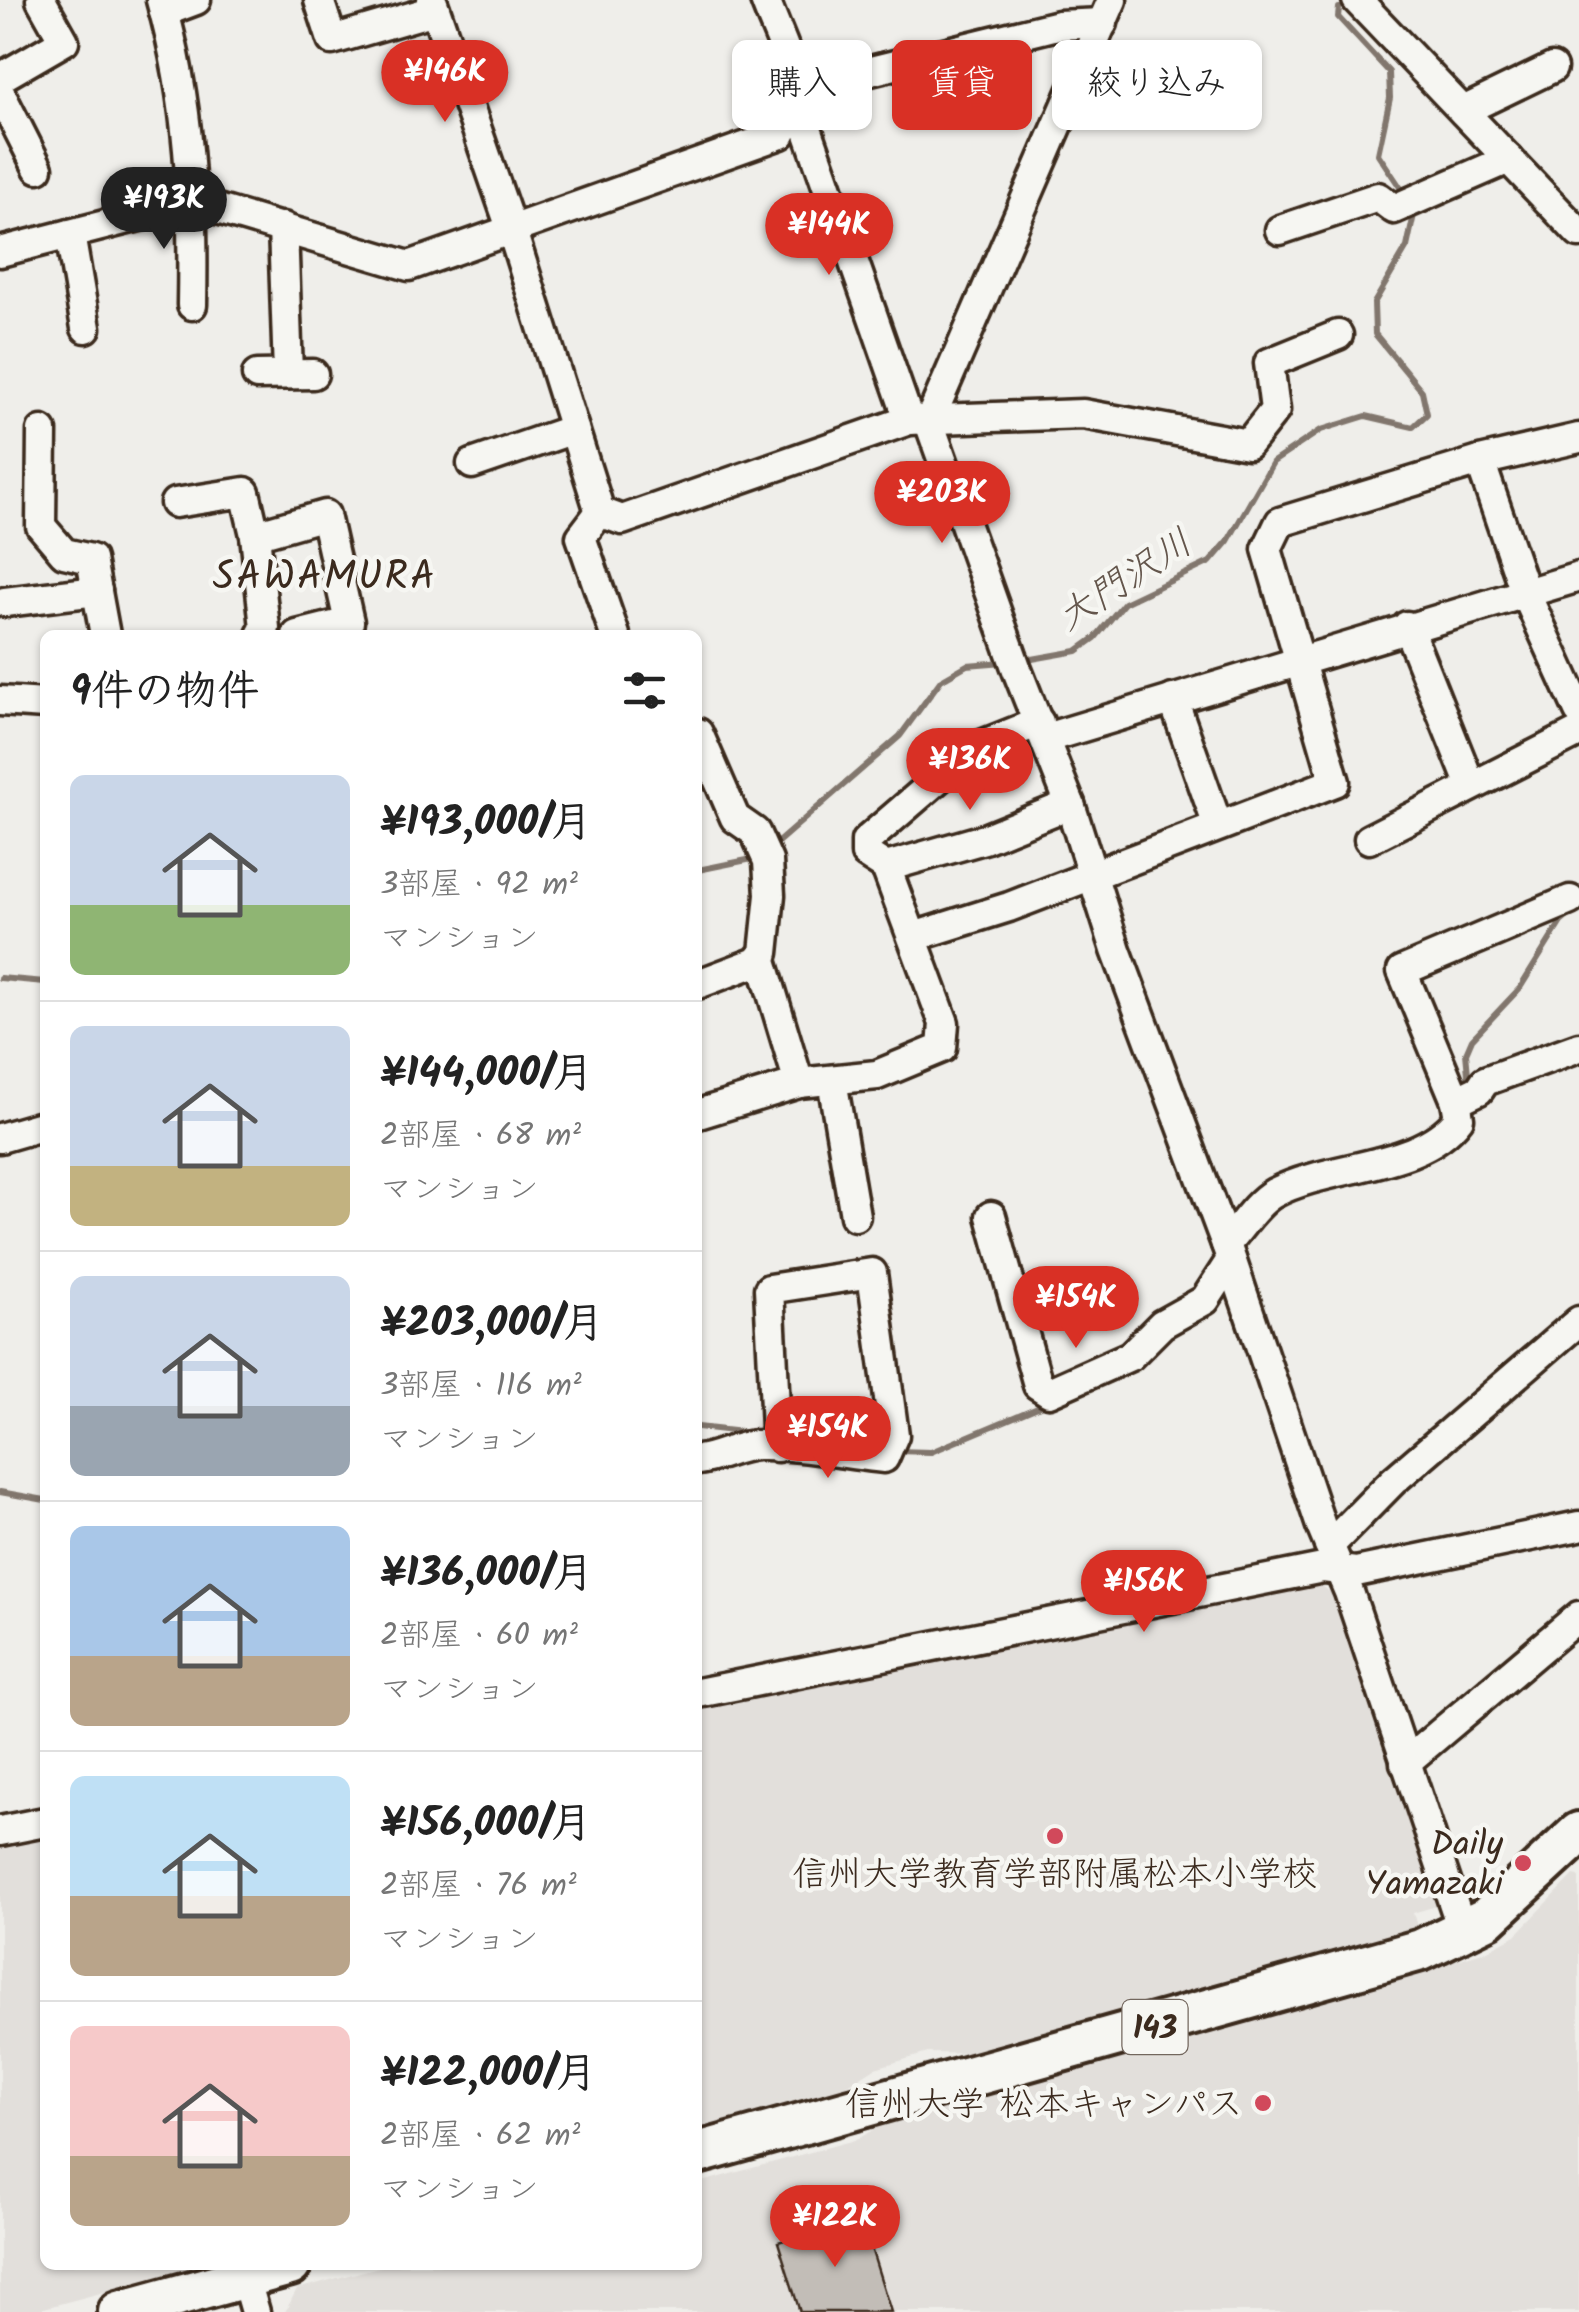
<!DOCTYPE html>
<html lang="ja">
<head>
<meta charset="utf-8">
<style>
  body { margin:0; font-family:Kalam,"Klee One",sans-serif; background:#f2f2f2; color:#222; height:100vh; display:flex; flex-direction:column; font-size:38px; white-space:nowrap }
  * { box-sizing:border-box; margin:0 }
  p { font-size:32px; color:#767676 }
  .icon { flex:none; width:55px; height:55px; fill:none; stroke:currentColor; stroke-width:2; stroke-linecap:round; stroke-linejoin:round }
  .map { position:relative; flex:1; overflow:hidden }
  .side { position:absolute; left:40px; top:630px; width:662px; height:1640px; display:flex; flex-direction:column; background:#fff; border-radius:15px; box-shadow:0 2px 8px #0004 }
  .side>* { flex:none }
  .banner { position:absolute; left:732px; top:40px; width:695px; height:90px; display:flex; gap:20px }
  .price { position:absolute; translate:-50% -85px; padding:0 22px; border-radius:35px; background:#d93025; color:#fff; font-size:32px; line-height:65px; filter:drop-shadow(0 2px 5px #0008) }
  .price::after { content:''; position:absolute; left:50%; top:60px; width:30px; height:22px; margin-left:-15px; background:inherit; clip-path:polygon(0 0,100% 0,50% 100%) }
  .price.current { background:#222; color:#fff }
  ul { padding:0; list-style:none }
  li { display:flex; align-items:center; gap:30px; height:250px; padding:0 30px }
  li+li { border-top:2px solid #e0e0e0 }
  li span { display:grid; place-items:center; flex:none; width:280px; height:200px; border-radius:15px; color:#555 }
  li>.icon { margin-inline-start:auto }
  span .icon { width:120px; height:120px; fill:#fffc; stroke-width:1 }
  li b { font-size:42px }
  h2 { display:flex; justify-content:space-between; align-items:center; height:120px; padding:0 30px; font-size:42px }
  .tag { padding:0 35px; border-radius:15px; background:#fff; box-shadow:0 2px 8px #0004; font-size:35px; line-height:90px }
  .tag.current { background:#d93025; color:#fff }
  .map>svg:first-child { display:block }
  .built { fill:#e2dfdb }
  .lines { fill:none; stroke-linecap:round; stroke-linejoin:round }
  .stream { stroke:#81766d; stroke-width:6 }
  .building { fill:#c2bdb7; stroke:#3b2a1e; stroke-width:2.5 }
  .minor-casing { stroke:#3b2a1e; stroke-width:35 }
  .highway-casing { stroke:#3b2a1e; stroke-width:48 }
  .minor { stroke:#f6f6f2; stroke-width:28 }
  .highway { stroke:#f6f6f2; stroke-width:40 }
  .poi-dot { fill:#d1495b; stroke:#f6f6f2; stroke-width:4 }
  .labels { text-anchor:middle; stroke-width:9; stroke-linejoin:round; paint-order:stroke }
  .shield { fill:#f6f6f2; stroke:#73675e; stroke-width:2.5 }
  .shield-label { font-size:32px; font-weight:bold; fill:#3b2a1e }
  .poi-label { font-size:35px; fill:#3b2a1e; stroke:#f6f6f2; text-anchor:end }
  .water-label { font-size:38px; font-style:italic; fill:#64564c; stroke:#f6f6f2 }
  .quarter-label { font-size:40px; letter-spacing:2.5px; fill:#3b2a1e; stroke:#f6f6f2 }
</style>
</head>
<body>
<div class="map">
<svg width="1579" height="2312" viewBox="0 0 1579 2312">
  <rect width="100%" height="100%" fill="#efeeea"/>
  <filter id="ink" filterUnits="userSpaceOnUse"><feTurbulence type="fractalNoise" baseFrequency=".01" numOctaves="2"/><feDisplacementMap in="SourceGraphic" scale="20" xChannelSelector="R" yChannelSelector="G"/><feConvolveMatrix kernelMatrix="1 2 1 2 8 2 1 2 1" color-interpolation-filters="sRGB"/></filter>
  <g filter="url(#ink)">
    <!-- built -->
    <g class="built">
      <polygon points="1320,1584 1332,1594 1436,1906 1413,1913 1418,1928 1389,1940 987,2054 928,2053 875,2068 831,2096 698,2132 698,1706"/>
      <polygon points="45,1832 45,2265 206,2265 29,2312 0,2312 0,1841"/>
      <polygon points="1574,1875 1579,1876 1579,2312 285,2312 297,2289 386,2265 698,2265 698,2183 858,2139 892,2118 1349,1993 1486,1951 1516,1935"/>
    </g>
    <g class="lines">
      <!-- stream -->
      <g class="stream">
        <polyline points="1339,8 1338,17 1389,72 1390,98 1378,154 1406,196"/>
        <polyline points="1021,661 1077,651 1095,638 1124,603 1210,562 1228,541 1273,462 1321,430 1366,416 1413,427 1427,414 1422,391 1375,334 1374,303 1407,247 1415,210"/>
        <polyline points="771,848 900,736 941,680 967,665 1004,662"/>
        <polyline points="698,870 757,858"/>
        <polyline points="0,978 45,982"/>
        <polyline points="1469,1085 1466,1053 1472,1039 1520,988 1561,922 1574,911"/>
        <polyline points="1398,1170 1429,1159"/>
        <polyline points="698,1427 751,1433"/>
        <polyline points="896,1451 931,1452 1052,1401"/>
        <polyline points="0,1492 45,1500"/>
      </g>
    </g>
    <!-- building -->
    <polygon class="building" points="861,2216 891,2312 800,2312 778,2242"/>
    <g class="lines">
      <!-- minor casing -->
      <g class="minor-casing">
        <g id="minor">
          <path d="M161,0C190,104 194,198 192,305"/>
          <polyline points="319,0 332,40 435,10"/>
          <polyline points="432,0 512,231 600,512"/>
          <polyline points="1112,0 929,422 1017,670 1070,804 1116,950 1226,1244 1321,1526 1349,1592 1463,1932"/>
          <polyline points="1357,0 1579,233"/>
          <polyline points="164,12 196,0"/>
          <polyline points="0,78 64,41 41,0"/>
          <polyline points="797,89 1058,25 1103,23"/>
          <polyline points="0,93 38,168"/>
          <polyline points="794,111 808,131 909,420"/>
          <polyline points="1463,111 1552,68"/>
          <polyline points="283,227 288,374"/>
          <polyline points="1280,230 1378,197 1394,209 1509,159"/>
          <polyline points="70,234 86,328"/>
          <path d="M0,252L194,202L409,266L781,134C809,84 783,50 765,0"/>
          <polyline points="257,375 313,374"/>
          <polyline points="42,431 41,526 64,553 91,559 105,635"/>
          <polyline points="1480,461 1525,592 1579,711"/>
          <polyline points="472,464 574,429"/>
          <polyline points="175,503 245,492 255,535 265,628 261,635"/>
          <polyline points="600,512 622,520 909,420 1083,414 1248,444 1275,410 1269,363 1338,335"/>
          <polyline points="600,512 581,537 615,635"/>
          <polyline points="255,535 325,515 349,622 297,635"/>
          <polyline points="5,602 97,591"/>
          <polyline points="1407,626 1471,786"/>
          <polyline points="1173,699 1218,826"/>
          <polyline points="0,701 45,704"/>
          <polyline points="698,733 735,818 755,832 768,861 770,895 764,953 756,962 698,984"/>
          <polyline points="1046,738 1579,577"/>
          <polyline points="1369,839 1579,732"/>
          <polyline points="886,867 984,839 1070,804"/>
          <polyline points="913,937 1009,907 1335,782 1267,549 1280,522 1480,461 1579,438"/>
          <polyline points="761,957 799,1083"/>
          <polyline points="832,1080 855,1216"/>
          <polyline points="1456,1101 1479,1090 1485,1081 1579,1047"/>
          <polyline points="698,1114 799,1083 877,1075 942,1048 944,1023 886,867 866,854 866,841 974,748 1039,722"/>
          <polyline points="0,1138 45,1125"/>
          <polyline points="991,1216 1038,1385 1049,1392 1130,1356 1162,1324 1205,1300 1231,1260"/>
          <path d="M1226,1244C1240,1229 1256,1203 1274,1193C1331,1163 1420,1170 1459,1118L1456,1101L1402,971L1570,900"/>
          <path d="M698,1460C718,1458 739,1445 758,1445C799,1444 843,1454 884,1458L894,1435L872,1273L769,1289L777,1447"/>
          <polyline points="1329,1546 1393,1481 1579,1321"/>
          <polyline points="698,1693 1323,1568 1356,1572 1579,1526"/>
          <polyline points="1405,1763 1579,1616"/>
          <polyline points="0,1831 45,1822"/>
          <polyline points="245,2277 255,2312"/>
        </g>
      </g>
      <!-- highway casing -->
      <g class="highway-casing">
        <g id="highway">
          <polyline points="698,2153 1421,1950 1487,1918 1579,1833"/>
          <polyline points="119,2312 290,2265"/>
        </g>
      </g>
      <!-- minor -->
      <use href="#minor" class="minor"/>
      <!-- highway -->
      <use href="#highway" class="highway"/>
    </g>
  </g>
  <!-- markers -->
  <g class="poi-dot">
    <circle cx="1055" cy="1836" r="10"/>
    <circle cx="1523" cy="1863" r="10"/>
    <circle cx="1263" cy="2103" r="10"/>
  </g>
  <g class="labels">
    <!-- shield labels -->
    <rect class="shield" x="1122.5" y="2000" width="65" height="54" rx="8"/>
    <g class="shield-label">
      <text x="1155" y="2038">143</text>
    </g>
    <!-- poi labels -->
    <g class="poi-label">
      <text x="1503" y="1855">Daily<tspan x="1503" dy="40">Yamazaki</tspan></text>
      <text x="1055" y="1885" text-anchor="middle">信州大学教育学部附属松本小学校</text>
      <text x="1243" y="2115">信州大学 松本キャンパス</text>
    </g>
    <!-- water labels -->
    <g class="water-label">
      <text transform="translate(1124 579) rotate(-33)" y="13">大門沢川</text>
    </g>
    <!-- quarter labels -->
    <g class="quarter-label">
      <text x="325" y="589">SAWAMURA</text>
    </g>
  </g>
</svg>
<b class="price" style="left:445px;top:125px">¥146K</b>
<b class="price current" style="left:164px;top:252px">¥193K</b>
<b class="price" style="left:829px;top:278px">¥144K</b>
<b class="price" style="left:942px;top:546px">¥203K</b>
<b class="price" style="left:970px;top:813px">¥136K</b>
<b class="price" style="left:1076px;top:1351px">¥154K</b>
<b class="price" style="left:828px;top:1481px">¥154K</b>
<b class="price" style="left:1144px;top:1635px">¥156K</b>
<b class="price" style="left:835px;top:2270px">¥122K</b>
<div class="banner">
<a class="tag">購入</a>
<a class="tag current">賃貸</a>
<a class="tag">絞り込み</a>
</div>
<section class="side">
<h2>9件の物件<svg class="icon" aria-label="filters" viewBox="0 0 24 24"><path d="M4 7h16M4 17h16"/><circle cx="9" cy="7" r="2"/><circle cx="15" cy="17" r="2"/></svg></h2>
<ul>
<li><span style="background:linear-gradient(#c9d6e8 65%,#8fb573 0)"><svg class="icon" aria-label="home" viewBox="0 0 24 24"><path d="M3 11l9-7 9 7M6 9v11h12V9"/></svg></span><div><b>¥193,000/月</b><p>3部屋 · 92 m²</p><p>マンション</p></div></li>
<li><span style="background:linear-gradient(#c9d6e8 70%,#c2b280 0)"><svg class="icon" aria-label="home" viewBox="0 0 24 24"><path d="M3 11l9-7 9 7M6 9v11h12V9"/></svg></span><div><b>¥144,000/月</b><p>2部屋 · 68 m²</p><p>マンション</p></div></li>
<li><span style="background:linear-gradient(#c9d6e8 65%,#9aa5b1 0)"><svg class="icon" aria-label="home" viewBox="0 0 24 24"><path d="M3 11l9-7 9 7M6 9v11h12V9"/></svg></span><div><b>¥203,000/月</b><p>3部屋 · 116 m²</p><p>マンション</p></div></li>
<li><span style="background:linear-gradient(#a9c7e8 65%,#b9a48a 0)"><svg class="icon" aria-label="home" viewBox="0 0 24 24"><path d="M3 11l9-7 9 7M6 9v11h12V9"/></svg></span><div><b>¥136,000/月</b><p>2部屋 · 60 m²</p><p>マンション</p></div></li>
<li><span style="background:linear-gradient(#bfe0f5 60%,#b9a48a 0)"><svg class="icon" aria-label="home" viewBox="0 0 24 24"><path d="M3 11l9-7 9 7M6 9v11h12V9"/></svg></span><div><b>¥156,000/月</b><p>2部屋 · 76 m²</p><p>マンション</p></div></li>
<li><span style="background:linear-gradient(#f6c9c9 65%,#b9a48a 0)"><svg class="icon" aria-label="home" viewBox="0 0 24 24"><path d="M3 11l9-7 9 7M6 9v11h12V9"/></svg></span><div><b>¥122,000/月</b><p>2部屋 · 62 m²</p><p>マンション</p></div></li>
</ul>
</section>
</div>
</body>
</html>
